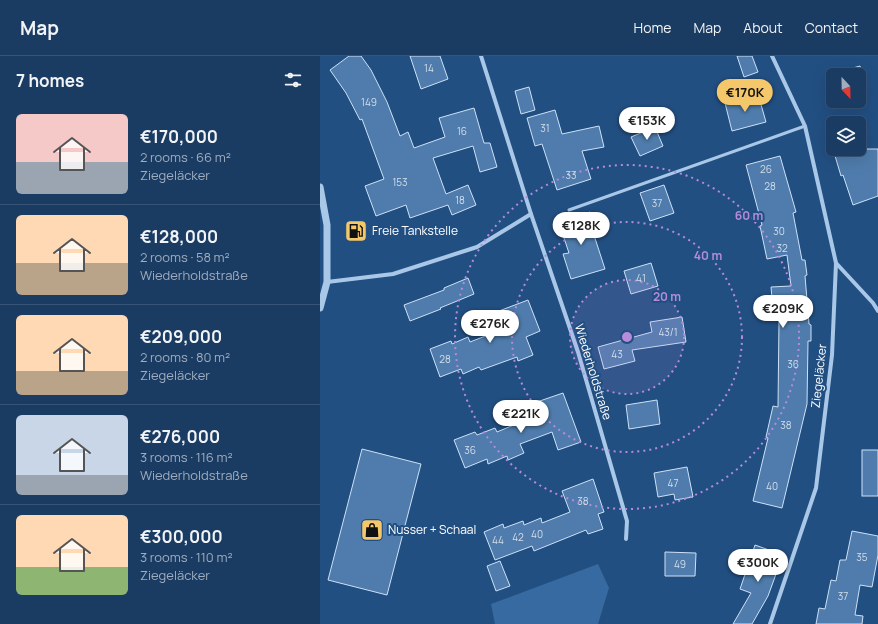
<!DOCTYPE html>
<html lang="en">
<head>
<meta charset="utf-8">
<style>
  body { margin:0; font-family:Manrope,sans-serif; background:#27466b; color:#f1f3f6; height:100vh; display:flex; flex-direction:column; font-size:15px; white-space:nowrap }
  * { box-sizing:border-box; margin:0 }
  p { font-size:13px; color:#9fadbe }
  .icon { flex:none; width:22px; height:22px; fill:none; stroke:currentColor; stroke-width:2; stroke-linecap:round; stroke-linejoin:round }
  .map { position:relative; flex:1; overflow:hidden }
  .details { display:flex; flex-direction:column; background:#1a3b62; width:320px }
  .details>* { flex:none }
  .needle { width:26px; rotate:158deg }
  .fabs { position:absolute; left:506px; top:12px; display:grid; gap:8px }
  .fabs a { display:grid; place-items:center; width:40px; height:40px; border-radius:6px; background:#1a3b62; box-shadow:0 4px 16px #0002,0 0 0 1px #385577; font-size:20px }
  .price { position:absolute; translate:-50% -34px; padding:0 9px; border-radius:14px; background:#fff; color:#222; font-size:13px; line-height:26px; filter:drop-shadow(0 1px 2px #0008) }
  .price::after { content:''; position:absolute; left:50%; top:24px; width:12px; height:9px; margin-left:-6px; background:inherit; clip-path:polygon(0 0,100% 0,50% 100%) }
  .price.current { background:#f4c76b; color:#111 }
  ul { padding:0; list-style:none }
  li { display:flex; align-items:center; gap:12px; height:100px; padding:0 16px }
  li+li { border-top:1px solid #385577 }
  li span { display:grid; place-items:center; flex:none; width:112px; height:80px; border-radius:6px; color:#555 }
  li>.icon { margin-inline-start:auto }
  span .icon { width:48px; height:48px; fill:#fffc; stroke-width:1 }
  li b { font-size:17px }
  h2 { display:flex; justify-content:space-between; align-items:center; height:48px; padding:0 16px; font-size:17px }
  header { display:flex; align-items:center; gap:24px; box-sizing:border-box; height:56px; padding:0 20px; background:#1a3b62; border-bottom:1px solid #385577 }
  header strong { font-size:19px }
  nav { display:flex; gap:22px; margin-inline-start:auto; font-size:14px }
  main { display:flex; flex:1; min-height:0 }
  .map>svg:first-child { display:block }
  .green { fill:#366aa0 }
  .building { fill:#4f7cac; stroke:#cde1f6 }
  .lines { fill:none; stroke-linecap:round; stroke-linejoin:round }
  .service { stroke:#a9c8e8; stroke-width:3 }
  .minor { stroke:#a9c8e8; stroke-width:4 }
  .tertiary { stroke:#a9c8e8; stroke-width:7 }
  .ring { fill:none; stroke:#b68bdc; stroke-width:2; stroke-dasharray:2 4 }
  .labels { text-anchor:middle; stroke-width:4; stroke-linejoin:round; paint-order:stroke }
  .number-label { font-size:10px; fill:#d3deea }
  .poi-label { font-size:12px; fill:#fff; stroke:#224f82; text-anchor:start }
  .street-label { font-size:12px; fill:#fff; stroke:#224f82 }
  .centre { fill:#b68bdc; stroke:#224f82; stroke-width:2 }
  .ring-label { font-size:12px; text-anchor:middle; font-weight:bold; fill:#b68bdc; stroke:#224f82; stroke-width:4; stroke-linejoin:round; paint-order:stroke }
</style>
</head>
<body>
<header>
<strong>Map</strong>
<nav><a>Home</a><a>Map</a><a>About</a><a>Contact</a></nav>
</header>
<main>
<section class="details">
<h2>7 homes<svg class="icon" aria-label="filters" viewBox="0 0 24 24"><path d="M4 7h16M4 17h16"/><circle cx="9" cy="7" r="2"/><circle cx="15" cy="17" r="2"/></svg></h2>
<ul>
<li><span style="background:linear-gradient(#f6c9c9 60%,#9aa5b1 0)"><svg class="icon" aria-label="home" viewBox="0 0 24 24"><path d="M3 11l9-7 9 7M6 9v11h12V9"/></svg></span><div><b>€170,000</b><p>2 rooms · 66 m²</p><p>Ziegeläcker</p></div></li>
<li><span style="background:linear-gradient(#ffd9b3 60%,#b9a48a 0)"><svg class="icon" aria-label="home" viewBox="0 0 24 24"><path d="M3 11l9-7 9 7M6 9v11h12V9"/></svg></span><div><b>€128,000</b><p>2 rooms · 58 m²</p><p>Wiederholdstraße</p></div></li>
<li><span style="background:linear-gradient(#ffd9b3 70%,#b9a48a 0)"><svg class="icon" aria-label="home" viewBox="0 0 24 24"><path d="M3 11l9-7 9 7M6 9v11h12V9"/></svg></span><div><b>€209,000</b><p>2 rooms · 80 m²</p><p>Ziegeläcker</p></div></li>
<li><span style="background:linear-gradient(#c9d6e8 75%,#9aa5b1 0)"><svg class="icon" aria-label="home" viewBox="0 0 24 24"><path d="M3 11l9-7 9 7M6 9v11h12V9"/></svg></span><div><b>€276,000</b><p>3 rooms · 116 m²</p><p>Wiederholdstraße</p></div></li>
<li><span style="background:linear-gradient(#ffd9b3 65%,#8fb573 0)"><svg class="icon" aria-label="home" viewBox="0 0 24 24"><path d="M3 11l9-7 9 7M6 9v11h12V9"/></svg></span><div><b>€300,000</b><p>3 rooms · 110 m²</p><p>Ziegeläcker</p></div></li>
</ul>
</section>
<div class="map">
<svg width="558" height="568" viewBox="0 0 558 568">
  <rect width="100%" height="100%" fill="#224f82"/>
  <!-- green -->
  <polygon class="green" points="278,508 289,532 278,568 175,568 171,548"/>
  <!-- building -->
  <g class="building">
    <polygon points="29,0 41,0 51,14 67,46 80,80 88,76 94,92 125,81 119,62 154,52 164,87 170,87 177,111 160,116 153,90 113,102 126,138 148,129 156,149 132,159 128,149 90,162 86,149 56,160 45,130 64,123 42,63 40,64 26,37 10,14"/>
    <polygon points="90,0 120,0 128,23 101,33"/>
    <polygon points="417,0 432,0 438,16 424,21"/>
    <polygon points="540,10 546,31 539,33 539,19 513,19 513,25 511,18"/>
    <polygon points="209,31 215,54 201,58 195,35"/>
    <polygon points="438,38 446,66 412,75 405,47"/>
    <polygon points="235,54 242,78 279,70 284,91 262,95 271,123 237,134 222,88 215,90 207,62"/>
    <polygon points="335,71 343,90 320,100 311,81"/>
    <polygon points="513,93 558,93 558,140 533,149 523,119 521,120"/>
    <polygon points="460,100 476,156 473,157 482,204 485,204 487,219 485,220 489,268 491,269 491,285 488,285 487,348 462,452 433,445 448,382 446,381 453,350 458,351 459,264 454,264 451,231 471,230 467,199 447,203 440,170 442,169 426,109"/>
    <polygon points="344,129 354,157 330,165 320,137"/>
    <polygon points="270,156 276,172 272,173 285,213 251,223 243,198 249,197 239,167"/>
    <polygon points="331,207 338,230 311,238 304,215"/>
    <polygon points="148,222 154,238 120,252 121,253 90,265 84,249 124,234 124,232"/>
    <polygon points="208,244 220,275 206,281 213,299 198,305 197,301 161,314 159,311 143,318 141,313 120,321 110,293 131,285 132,288 148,281 150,286 186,272 179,255"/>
    <polygon points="362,261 366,286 312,294 315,305 284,313 278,291 332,276 330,266"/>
    <polygon points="243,337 261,386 238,394 232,376 200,388 204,397 188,404 187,400 168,408 167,403 145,412 134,384 155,376 157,379 175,372 177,376 215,360 211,348"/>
    <polygon points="337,344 340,368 309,373 306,349"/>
    <polygon points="42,393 101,408 67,539 8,524"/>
    <rect x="542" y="394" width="16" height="46"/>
    <polygon points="367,411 373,441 355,444 354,438 338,441 334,417"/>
    <polygon points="273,423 284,456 278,458 283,473 268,478 266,474 214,495 212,490 175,504 164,476 183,468 184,472 203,465 204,469 221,462 222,467 250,456 242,435"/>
    <polygon points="532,475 558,480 558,499 552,531 540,529 535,559 543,560 542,568 496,568 499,552 505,553 511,524 516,525 520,504 526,504"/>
    <polygon points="435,489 463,499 448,540 432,568 413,568 431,537 420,533"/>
    <polygon points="345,496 376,497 375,520 345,520"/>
    <polygon points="180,505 190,530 176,535 167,510"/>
  </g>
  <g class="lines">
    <!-- service -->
    <polyline class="service" points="249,154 485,70"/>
    <!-- minor -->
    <g class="minor">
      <polyline points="161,0 211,158 258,296 307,465 306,483"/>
      <polyline points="516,207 553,247 558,255"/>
      <polyline points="7,226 73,218 157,191 211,158"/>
      <polyline points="450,568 496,432 512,299 516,207 485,70 452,0"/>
    </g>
    <!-- tertiary -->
    <polyline class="tertiary" points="0,131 7,169 7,226 0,252"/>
  </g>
  <!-- distance rings -->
  <circle cx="307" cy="281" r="57" fill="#b68bdc" fill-opacity=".12"/>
  <g class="ring">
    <circle cx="307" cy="281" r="57"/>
    <circle cx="307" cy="281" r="115"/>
    <circle cx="307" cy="281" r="172"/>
  </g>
  <!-- icons -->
  <defs>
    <g id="fuel-square" transform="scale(1.15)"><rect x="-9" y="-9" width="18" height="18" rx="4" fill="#f4c76b" stroke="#224f82"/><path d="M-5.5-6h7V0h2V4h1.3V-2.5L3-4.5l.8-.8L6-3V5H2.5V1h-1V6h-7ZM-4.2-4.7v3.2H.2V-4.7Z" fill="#111"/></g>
    <g id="shop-square" transform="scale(1.15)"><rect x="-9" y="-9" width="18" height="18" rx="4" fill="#f4c76b" stroke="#224f82"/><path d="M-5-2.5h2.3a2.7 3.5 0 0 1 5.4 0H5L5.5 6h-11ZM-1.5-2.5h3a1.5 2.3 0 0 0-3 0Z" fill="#111"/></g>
  </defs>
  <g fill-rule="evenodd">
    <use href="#fuel-square" x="36" y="175"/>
    <use href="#shop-square" x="52" y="474"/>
  </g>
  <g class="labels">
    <!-- number labels -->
    <g class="number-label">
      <text x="109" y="16">14</text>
      <text x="49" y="50">149</text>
      <text x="225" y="76">31</text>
      <text x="142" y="79">16</text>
      <text x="446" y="117">26</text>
      <text x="251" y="123">33</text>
      <text x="80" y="130">153</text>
      <text x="450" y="134">28</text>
      <text x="140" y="148">18</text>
      <text x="337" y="151">37</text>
      <text x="459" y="179">30</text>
      <text x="462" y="196">32</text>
      <text x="321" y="226">41</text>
      <text x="348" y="280">43/1</text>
      <text x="297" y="302">43</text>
      <text x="125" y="307">28</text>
      <text x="473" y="312">36</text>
      <text x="466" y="373">38</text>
      <text x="150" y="398">36</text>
      <text x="353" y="431">47</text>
      <text x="452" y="434">40</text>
      <text x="263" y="449">38</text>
      <text x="217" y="482">40</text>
      <text x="198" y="485">42</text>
      <text x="178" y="488">44</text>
      <text x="542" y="505">35</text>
      <text x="360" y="512">49</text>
      <text x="523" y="544">37</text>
    </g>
    <!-- poi labels -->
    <g class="poi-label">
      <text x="52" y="179">Freie Tankstelle</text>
      <text x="68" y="478">Nusser + Schaal</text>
    </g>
    <!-- street labels -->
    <g class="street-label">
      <text transform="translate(273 316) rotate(73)" y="4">Wiederholdstraße</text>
      <text transform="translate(499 320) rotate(-84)" y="4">Ziegeläcker</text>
    </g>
  </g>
  <circle cx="307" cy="281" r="6" class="centre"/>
  <g class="ring-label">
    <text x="429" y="164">60 m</text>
    <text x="388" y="204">40 m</text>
    <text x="347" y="245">20 m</text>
  </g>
</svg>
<div class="fabs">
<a><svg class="needle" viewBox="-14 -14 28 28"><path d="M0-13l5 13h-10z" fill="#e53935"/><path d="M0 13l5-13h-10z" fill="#9fadbe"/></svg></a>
<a><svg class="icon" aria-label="layers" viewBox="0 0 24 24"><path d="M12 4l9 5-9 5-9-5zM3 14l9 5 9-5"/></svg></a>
</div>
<b class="price current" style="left:425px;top:57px">€170K</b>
<b class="price" style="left:327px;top:85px">€153K</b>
<b class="price" style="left:261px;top:190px">€128K</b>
<b class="price" style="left:463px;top:273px">€209K</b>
<b class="price" style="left:170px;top:288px">€276K</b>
<b class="price" style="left:201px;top:378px">€221K</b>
<b class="price" style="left:438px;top:527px">€300K</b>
</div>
</main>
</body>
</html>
